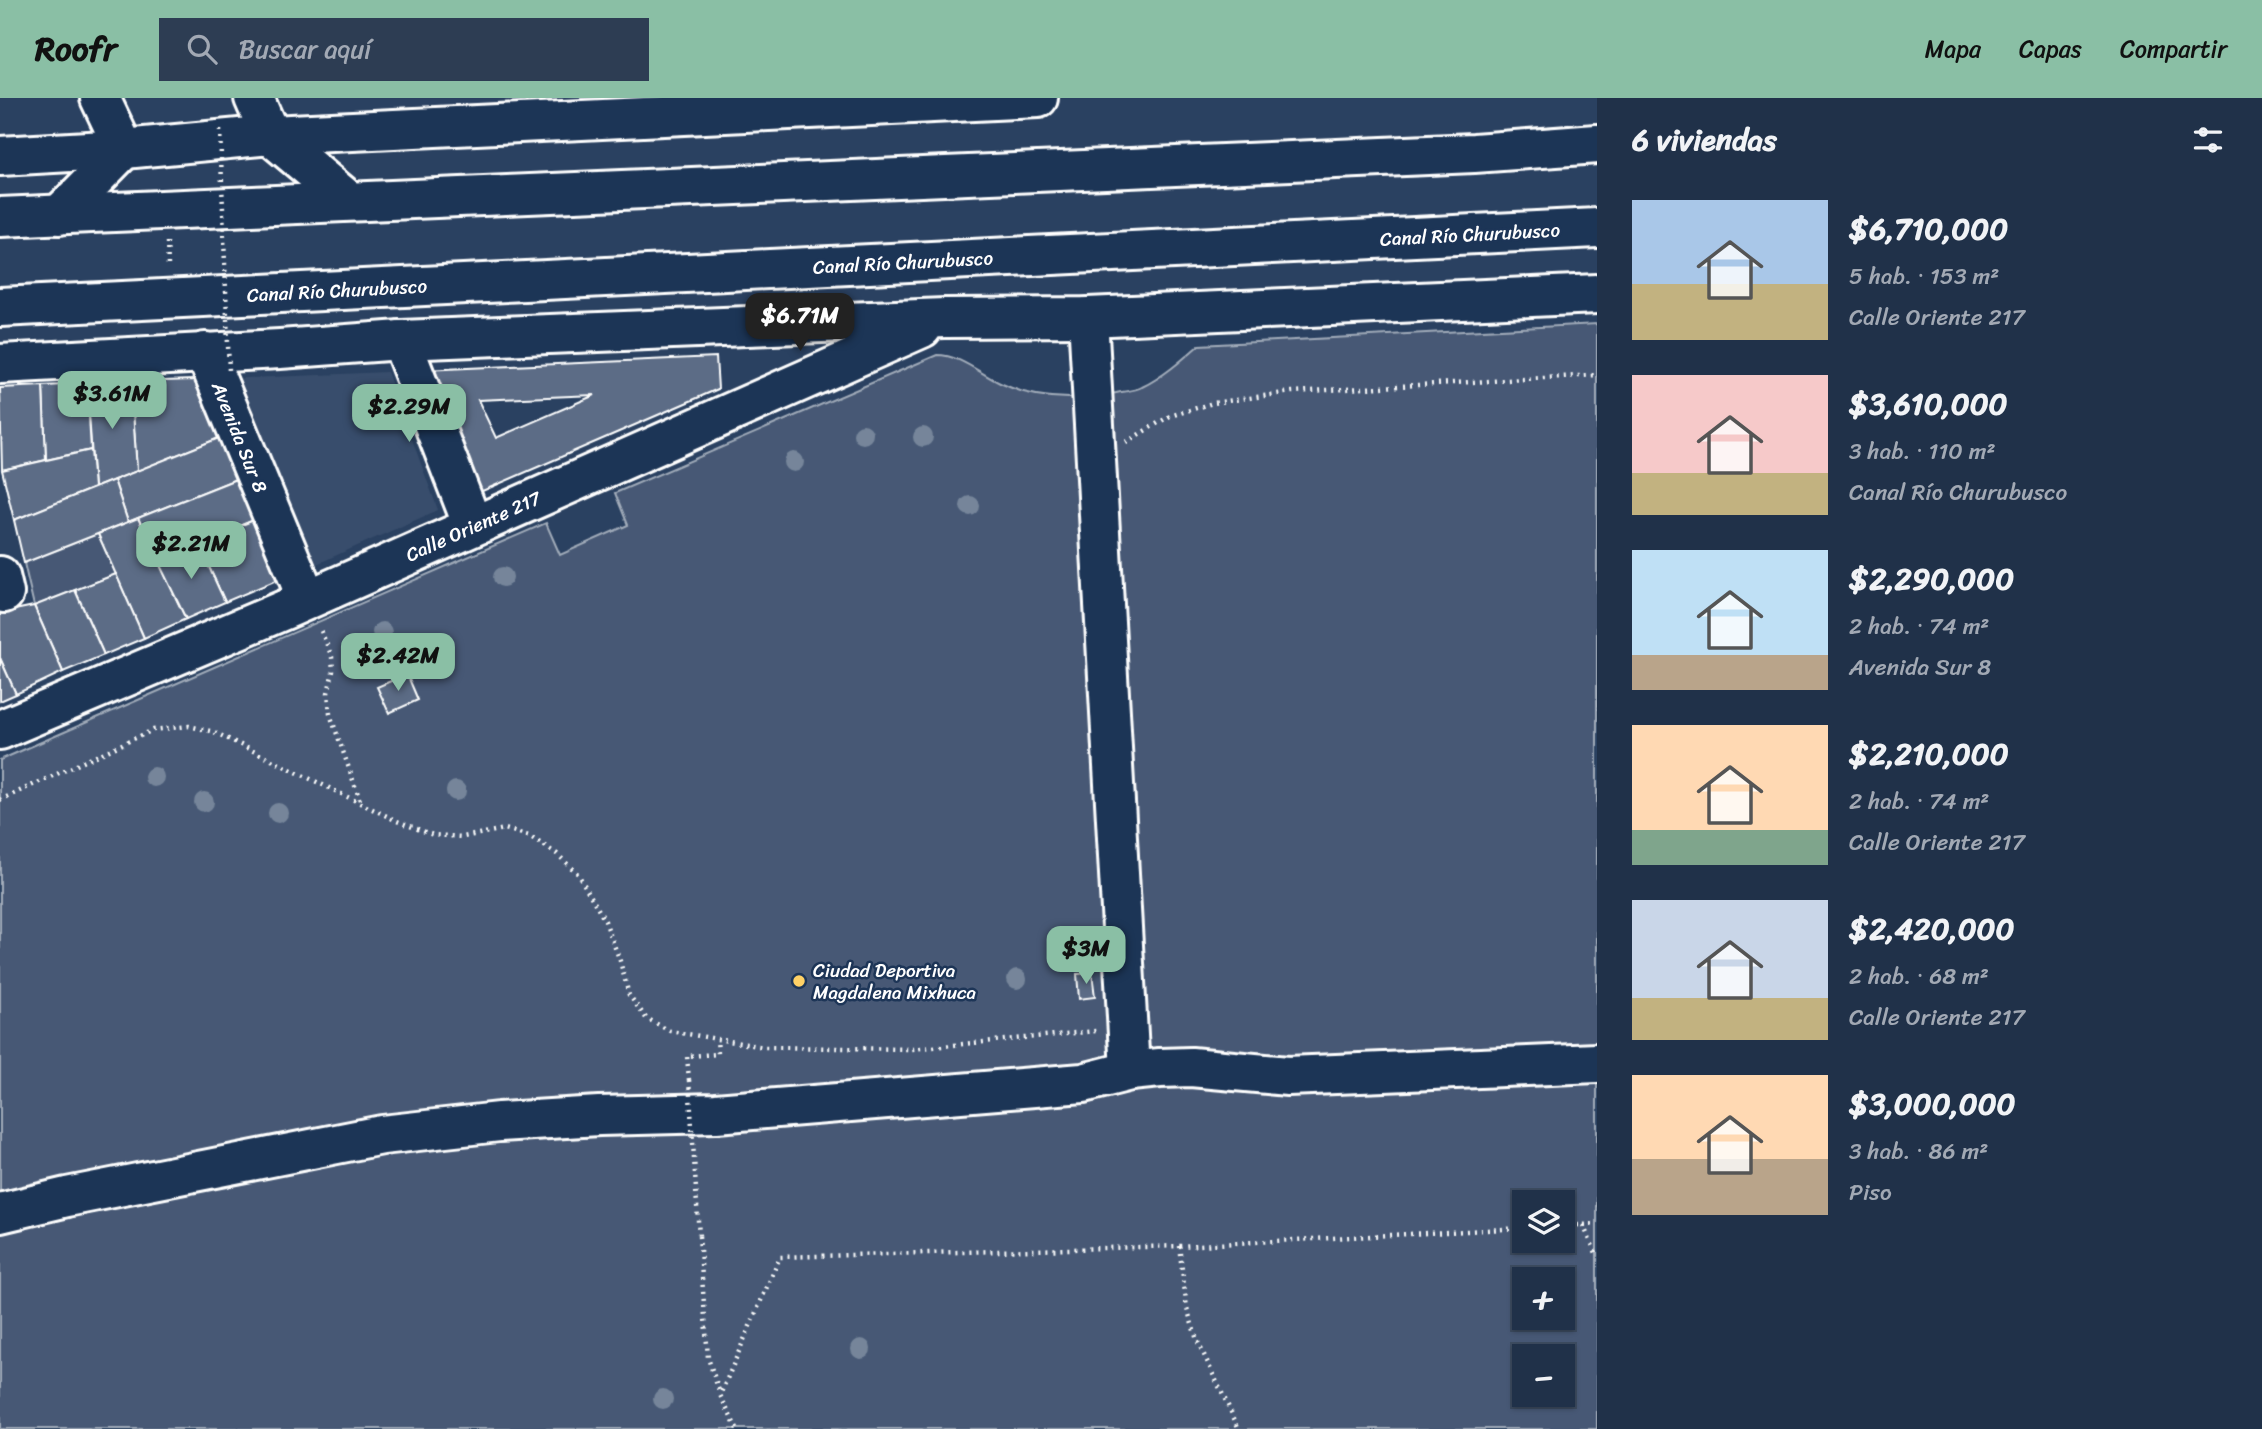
<!DOCTYPE html>
<html lang="es">
<head>
<meta charset="utf-8">
<style>
  body { margin:0; font-family:Sriracha,sans-serif; background:#2d3d53; color:#f1f3f6; height:100vh; display:flex; flex-direction:column; font-size:26px; white-space:nowrap }
  * { box-sizing:border-box; margin:0 }
  p { font-size:23px; color:#a2a9b4 }
  .icon { flex:none; width:38px; height:38px; fill:none; stroke:currentColor; stroke-width:2; stroke-linecap:round; stroke-linejoin:round }
  .map { position:relative; flex:1; overflow:hidden }
  .sheet { display:flex; flex-direction:column; background:#203149; width:665px }
  .sheet>* { flex:none }
  .buttons { position:absolute; left:1512px; top:1092px; display:grid; gap:14px }
  .buttons a { display:grid; place-items:center; width:63px; height:63px; border-radius:0px; background:#203149; box-shadow:0 2px 5px #0004,0 0 0 2px #3d4c61; font-size:35px }
  .price { position:absolute; translate:-50% -60px; padding:0 16px; border-radius:14px; background:#8abfa5; color:#111; font-size:23px; line-height:46px; filter:drop-shadow(0 2px 4px #0008) }
  .price::after { content:''; position:absolute; left:50%; top:42px; width:21px; height:16px; margin-left:-10px; background:inherit; clip-path:polygon(0 0,100% 0,50% 100%) }
  .price.active { background:#222; color:#fff }
  ul { padding:0; list-style:none }
  li { display:flex; align-items:center; gap:21px; height:175px; padding:0 35px }
  li span { display:grid; place-items:center; flex:none; width:196px; height:140px; border-radius:0px; color:#555 }
  li>.icon { margin-inline-start:auto }
  span .icon { width:84px; height:84px; fill:#fffc; stroke-width:1 }
  li b { font-size:30px }
  h2 { display:flex; justify-content:space-between; align-items:center; height:84px; padding:0 35px; font-size:30px }
  header { display:flex; align-items:center; gap:42px; box-sizing:border-box; height:98px; padding:0 35px; background:#8abfa5; color:#111 }
  header strong { font-size:33px }
  nav { display:flex; gap:38px; margin-inline-start:auto; font-size:24px }
  .search { width:490px; height:63px; background:#2d3d53; display:flex; align-items:center; gap:18px; box-sizing:border-box; padding:0 24px; border-radius:0px; color:#a2a9b4; font-size:26px }
  main { display:flex; flex:1; min-height:0 }
  .map>svg:first-child { display:block }
  .built { fill:#394e6c }
  .green { fill:#465975; stroke:#a2acba; stroke-width:2; fill-rule:evenodd }
  .building { fill:#5b6c86; stroke:#fff; stroke-width:2; fill-rule:evenodd }
  .lines { fill:none; stroke-linecap:round; stroke-linejoin:round }
  .minor-casing { stroke:#fff; stroke-width:44 }
  .major-casing { stroke:#fff; stroke-width:44 }
  .path { stroke:#fff; stroke-width:4.5; stroke-dasharray:2 5; stroke-linecap:butt }
  .minor { stroke:#1d3557; stroke-width:38 }
  .major { stroke:#1d3557; stroke-width:38 }
  .path-bridge { stroke:#fff; stroke-width:4.5; stroke-dasharray:2 5; stroke-linecap:butt }
  .tree { fill:#76859a }
  .poi-dot { fill:#ffd166; stroke:#1d3557; stroke-width:2.5 }
  .labels { text-anchor:middle; stroke-width:5; stroke-linejoin:round; paint-order:stroke }
  .street-label { font-size:19px; fill:#fff; stroke:#1d3557 }
  .poi-label { font-size:19px; fill:#fff; stroke:#1d3557; text-anchor:start }
</style>
</head>
<body>
<header>
<strong>Roofr</strong>
<div class="search"><svg class="icon" aria-label="search" viewBox="0 0 24 24"><circle cx="10" cy="10" r="6"/><path d="M15 15l6 6"/></svg>Buscar aquí</div>
<nav><a>Mapa</a><a>Capas</a><a>Compartir</a></nav>
</header>
<main>
<div class="map">
<svg width="1597" height="1331" viewBox="0 0 1597 1331">
  <rect width="100%" height="100%" fill="#2a4161"/>
  <filter id="ink" filterUnits="userSpaceOnUse"><feTurbulence type="fractalNoise" baseFrequency=".0143" numOctaves="2"/><feDisplacementMap in="SourceGraphic" scale="14" xChannelSelector="R" yChannelSelector="G"/><feConvolveMatrix kernelMatrix="1 2 1 2 8 2 1 2 1" color-interpolation-filters="sRGB"/></filter>
  <g filter="url(#ink)">
    <!-- built -->
    <polygon class="built" points="387,274 438,412 310,469 226,281"/>
    <!-- green -->
    <g class="green">
      <path d="M1597,226V1331H0V662L546,425L560,457L628,427L615,395L937,257C960,257 979,275 1000,285C1037,303 1076,303 1116,295C1124,293 1135,293 1142,289C1163,279 1182,262 1199,247ZM1524,1104H1563V1143H1524ZM1524,1181H1563V1220H1524ZM1524,1258H1563V1297H1524Z"/>
      <polygon points="98,436 116,476 34,508 24,465"/>
    </g>
    <!-- building -->
    <g class="building">
      <path d="M716,259L718,291L480,394L423,272ZM595,297L496,340L478,302Z"/>
      <polygon points="194,282 219,340 137,373 131,284"/>
      <polygon points="131,284 137,373 94,390 87,286"/>
      <polygon points="87,286 91,352 46,362 43,288"/>
      <polygon points="43,288 46,362 2,372 0,290"/>
      <polygon points="219,340 236,381 128,424 114,382"/>
      <polygon points="91,352 94,390 14,422 2,372"/>
      <polygon points="236,381 254,422 157,461 138,420"/>
      <polygon points="114,382 128,424 24,465 14,422"/>
      <polygon points="138,420 186,521 144,540 98,436"/>
      <polygon points="254,422 279,481 225,504 198,445"/>
      <polygon points="198,445 225,504 186,521 157,461"/>
      <polygon points="116,476 144,540 104,557 75,492"/>
      <polygon points="75,492 104,557 63,574 34,508"/>
      <polygon points="34,508 63,574 16,596 0,560 0,515"/>
      <polygon points="0,560 16,596 0,603"/>
      <polygon points="407,576 418,602 389,615 377,589"/>
      <polygon points="1092,875 1095,899 1079,901 1077,876"/>
    </g>
    <g class="lines">
      <!-- minor casing -->
      <g class="minor-casing">
        <g id="minor">
          <polyline points="100,0 124,51"/>
          <polyline points="254,0 270,37"/>
          <polyline points="0,58 124,51 270,37 1038,0"/>
          <polyline points="1088,219 1130,973"/>
          <polyline points="401,242 473,428"/>
          <polyline points="205,254 307,501"/>
          <polyline points="0,266 280,251 401,242 945,220 1088,219 1597,196"/>
          <polyline points="0,478 4,495"/>
          <polyline points="0,632 291,509 922,230"/>
          <polyline points="0,1115 67,1099 382,1037 499,1024 599,1018 716,1015 1083,985 1130,973 1160,970 1191,969 1288,978 1597,965"/>
        </g>
      </g>
      <!-- major casing -->
      <g class="major-casing">
        <g id="major">
          <polyline points="270,37 349,103"/>
          <polyline points="59,117 124,51"/>
          <polyline points="0,119 1474,55 1597,46"/>
          <polyline points="0,209 1597,130"/>
        </g>
      </g>
      <!-- path -->
      <g class="path">
        <polyline points="167,144 168,167"/>
        <polyline points="1126,344 1170,318 1213,305 1292,294 1597,277"/>
        <polyline points="321,533 332,559 333,573 328,595 330,616 361,705"/>
        <polyline points="0,702 153,632 189,628 214,634 397,723 433,737 463,739 505,731 529,738 557,756 578,776 605,823 620,863 629,897 646,920 670,933 764,949 912,951 1096,933"/>
        <polyline points="689,982 687,958 718,956 717,941"/>
        <polyline points="1583,1127 1597,1157"/>
        <polyline points="1563,1128 1597,1126"/>
        <polyline points="699,1138 708,1260 720,1296"/>
        <polyline points="1179,1148 1187,1210 1197,1242 1239,1331"/>
        <polyline points="737,1331 720,1297 780,1159 1179,1148 1524,1130"/>
      </g>
      <!-- minor -->
      <use href="#minor" class="minor"/>
      <!-- major -->
      <use href="#major" class="major"/>
      <!-- path-bridge -->
      <g class="path-bridge">
        <polyline points="220,32 229,273"/>
        <polyline points="689,982 699,1138"/>
      </g>
    </g>
    <!-- trees -->
    <g class="tree">
      <circle cx="863" cy="336" r="10"/>
      <circle cx="923" cy="339" r="10"/>
      <circle cx="794" cy="364" r="10"/>
      <circle cx="970" cy="408" r="10"/>
      <circle cx="503" cy="479" r="10"/>
      <circle cx="382" cy="534" r="10"/>
      <circle cx="154" cy="679" r="10"/>
      <circle cx="456" cy="693" r="10"/>
      <circle cx="204" cy="704" r="10"/>
      <circle cx="278" cy="715" r="10"/>
      <circle cx="1017" cy="881" r="10"/>
      <circle cx="861" cy="1251" r="10"/>
      <circle cx="663" cy="1301" r="10"/>
    </g>
  </g>
  <!-- markers -->
  <circle class="poi-dot" cx="799" cy="883" r="7"/>
  <g class="labels">
    <!-- street labels -->
    <g class="street-label">
      <text transform="translate(1470 136) rotate(-3)" y="7">Canal Río Churubusco</text>
      <text transform="translate(903 164) rotate(-3)" y="7">Canal Río Churubusco</text>
      <text transform="translate(337 192) rotate(-3)" y="7">Canal Río Churubusco</text>
      <text transform="translate(240 339) rotate(68)" y="7">Avenida Sur 8</text>
      <text transform="translate(473 428) rotate(-24)" y="7">Calle Oriente 217</text>
    </g>
    <!-- poi labels -->
    <g class="poi-label">
      <text x="813" y="879">Ciudad Deportiva<tspan x="813" dy="22">Magdalena Mixhuca</tspan></text>
    </g>
  </g>
</svg>
<div class="buttons">
<a><svg class="icon" aria-label="layers" viewBox="0 0 24 24"><path d="M12 4l9 5-9 5-9-5zM3 14l9 5 9-5"/></svg></a>
<a>+</a>
<a>−</a>
</div>
<b class="price active" style="left:800px;top:255px">$6.71M</b>
<b class="price" style="left:112px;top:333px">$3.61M</b>
<b class="price" style="left:409px;top:346px">$2.29M</b>
<b class="price" style="left:191px;top:483px">$2.21M</b>
<b class="price" style="left:398px;top:595px">$2.42M</b>
<b class="price" style="left:1086px;top:888px">$3M</b>
</div>
<section class="sheet">
<h2>6 viviendas<svg class="icon" aria-label="filters" viewBox="0 0 24 24"><path d="M4 7h16M4 17h16"/><circle cx="9" cy="7" r="2"/><circle cx="15" cy="17" r="2"/></svg></h2>
<ul>
<li><span style="background:linear-gradient(#a9c7e8 60%,#c2b280 0)"><svg class="icon" aria-label="home" viewBox="0 0 24 24"><path d="M3 11l9-7 9 7M6 9v11h12V9"/></svg></span><div><b>$6,710,000</b><p>5 hab. · 153 m²</p><p>Calle Oriente 217</p></div></li>
<li><span style="background:linear-gradient(#f6c9c9 70%,#c2b280 0)"><svg class="icon" aria-label="home" viewBox="0 0 24 24"><path d="M3 11l9-7 9 7M6 9v11h12V9"/></svg></span><div><b>$3,610,000</b><p>3 hab. · 110 m²</p><p>Canal Río Churubusco</p></div></li>
<li><span style="background:linear-gradient(#bfe0f5 75%,#b9a48a 0)"><svg class="icon" aria-label="home" viewBox="0 0 24 24"><path d="M3 11l9-7 9 7M6 9v11h12V9"/></svg></span><div><b>$2,290,000</b><p>2 hab. · 74 m²</p><p>Avenida Sur 8</p></div></li>
<li><span style="background:linear-gradient(#ffd9b3 75%,#7fa58c 0)"><svg class="icon" aria-label="home" viewBox="0 0 24 24"><path d="M3 11l9-7 9 7M6 9v11h12V9"/></svg></span><div><b>$2,210,000</b><p>2 hab. · 74 m²</p><p>Calle Oriente 217</p></div></li>
<li><span style="background:linear-gradient(#c9d6e8 70%,#c2b280 0)"><svg class="icon" aria-label="home" viewBox="0 0 24 24"><path d="M3 11l9-7 9 7M6 9v11h12V9"/></svg></span><div><b>$2,420,000</b><p>2 hab. · 68 m²</p><p>Calle Oriente 217</p></div></li>
<li><span style="background:linear-gradient(#ffd9b3 60%,#b9a48a 0)"><svg class="icon" aria-label="home" viewBox="0 0 24 24"><path d="M3 11l9-7 9 7M6 9v11h12V9"/></svg></span><div><b>$3,000,000</b><p>3 hab. · 86 m²</p><p>Piso</p></div></li>
</ul>
</section>
</main>
</body>
</html>
